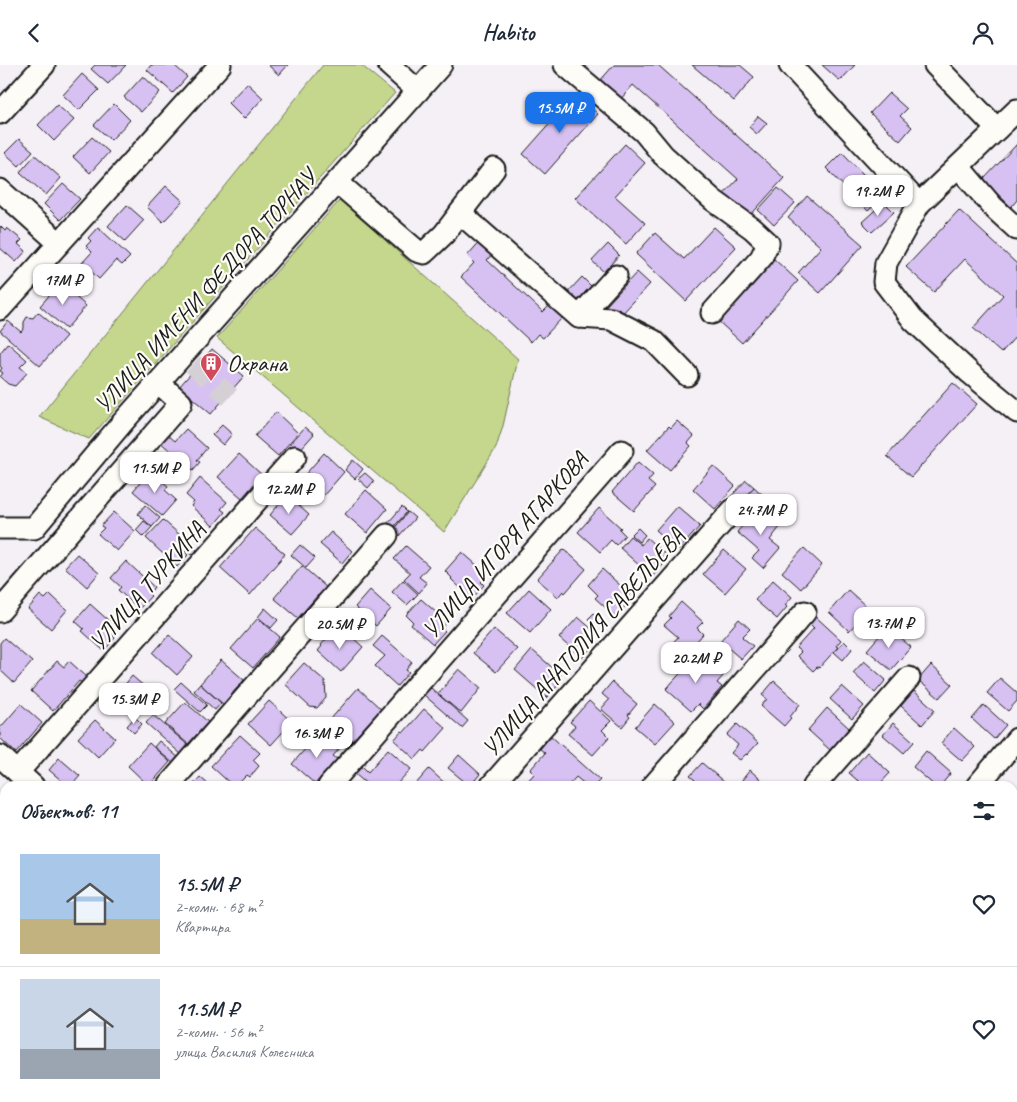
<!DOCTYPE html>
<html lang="ru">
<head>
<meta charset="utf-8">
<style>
  body { margin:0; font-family:Caveat,sans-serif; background:#f6f6f7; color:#1f2937; height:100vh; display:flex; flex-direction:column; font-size:19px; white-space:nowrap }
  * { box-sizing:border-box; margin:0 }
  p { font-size:16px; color:#747a83 }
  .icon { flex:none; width:28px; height:28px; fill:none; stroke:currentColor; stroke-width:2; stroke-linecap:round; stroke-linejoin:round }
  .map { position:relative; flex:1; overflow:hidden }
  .drawer { position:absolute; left:0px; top:716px; width:1018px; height:321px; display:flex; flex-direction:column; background:#fff; border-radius:15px 15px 0 0; box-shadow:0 1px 4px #0004 }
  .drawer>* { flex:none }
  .price { position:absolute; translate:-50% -42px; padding:0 11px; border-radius:10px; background:#fff; color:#222; font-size:16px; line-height:32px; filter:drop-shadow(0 1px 2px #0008) }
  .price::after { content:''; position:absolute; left:50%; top:30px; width:15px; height:11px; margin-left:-8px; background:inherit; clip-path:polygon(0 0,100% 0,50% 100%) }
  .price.on { background:#1a73e8; color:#fff }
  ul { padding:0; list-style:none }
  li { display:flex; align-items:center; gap:15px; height:125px; padding:0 20px }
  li+li { border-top:1px solid #e0e1e3 }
  li span { display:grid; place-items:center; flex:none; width:140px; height:100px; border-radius:0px; color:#555 }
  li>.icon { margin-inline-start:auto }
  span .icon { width:60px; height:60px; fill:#fffc; stroke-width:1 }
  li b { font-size:21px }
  h2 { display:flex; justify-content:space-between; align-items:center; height:60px; padding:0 20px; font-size:21px }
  header { display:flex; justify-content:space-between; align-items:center; height:65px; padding:0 20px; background:#fff; font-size:22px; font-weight:600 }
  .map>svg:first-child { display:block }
  .green { fill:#c4d78c; stroke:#707a54 }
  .building { fill:#d7c1f2; stroke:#1c1c1c }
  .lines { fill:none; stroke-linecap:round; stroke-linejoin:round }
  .minor-tunnel { stroke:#d4d0d5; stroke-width:21; stroke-dasharray:21 11; stroke-linecap:butt }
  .minor-casing { stroke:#1c1c1c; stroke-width:25 }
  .path { stroke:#1c1c1c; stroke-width:2.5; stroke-dasharray:5 4; stroke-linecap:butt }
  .minor { stroke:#fdfcf7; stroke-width:21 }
  .labels { text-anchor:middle; stroke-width:4.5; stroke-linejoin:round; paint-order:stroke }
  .street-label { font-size:24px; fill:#1c1c1c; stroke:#fdfcf7 }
  .poi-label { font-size:24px; fill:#1c1c1c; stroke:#fdfcf7; text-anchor:start }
</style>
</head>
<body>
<header><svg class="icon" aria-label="back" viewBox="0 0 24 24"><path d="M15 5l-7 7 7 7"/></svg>Habito<svg class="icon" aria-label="person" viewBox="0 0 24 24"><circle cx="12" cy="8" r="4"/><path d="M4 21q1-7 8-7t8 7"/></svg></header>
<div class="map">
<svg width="1017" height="1037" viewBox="0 0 1017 1037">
  <rect width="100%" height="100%" fill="#f5f0f6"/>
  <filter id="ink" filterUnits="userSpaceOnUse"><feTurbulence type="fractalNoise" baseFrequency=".02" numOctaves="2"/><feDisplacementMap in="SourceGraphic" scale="10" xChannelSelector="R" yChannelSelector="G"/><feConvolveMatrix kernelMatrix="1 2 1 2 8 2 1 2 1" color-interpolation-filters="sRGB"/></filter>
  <g filter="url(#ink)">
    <!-- green -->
    <g class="green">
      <polygon points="323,0 361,0 395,28 89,374 39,352"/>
      <polygon points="340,135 518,294 503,361 496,383 444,467 217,273"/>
    </g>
    <!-- building -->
    <g class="building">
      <polygon points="95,0 126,0 108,19 91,4"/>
      <polygon points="151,0 174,0 187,12 173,28 147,5"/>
      <polygon points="268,0 288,0 279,10"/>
      <polygon points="614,0 658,0 784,113 748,153 722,131 738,114 633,20 619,36 598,18"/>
      <polygon points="692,0 740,0 754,12 734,36"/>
      <polygon points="822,0 855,0 840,16"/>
      <polygon points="82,9 99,25 79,45 63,30"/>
      <polygon points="143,11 160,27 141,47 124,32"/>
      <polygon points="247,18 263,33 244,54 228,38"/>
      <polygon points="889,28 907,44 900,51 912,62 900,76 870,48"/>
      <polygon points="576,29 598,49 545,109 523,89"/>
      <polygon points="114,39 130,55 111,75 94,60"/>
      <polygon points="57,40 74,55 54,76 38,60"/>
      <polygon points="758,51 767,58 757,69 749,62"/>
      <polygon points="92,72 109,87 90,108 73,92"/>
      <polygon points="19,74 33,86 19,101 5,88"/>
      <polygon points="625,79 645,98 615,131 645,158 626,179 575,133"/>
      <polygon points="1017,79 1017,135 1011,142 983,115"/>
      <polygon points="842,87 884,131 868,146 826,103"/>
      <polygon points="35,90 61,113 46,130 20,107"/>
      <polygon points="63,119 80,134 60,155 44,139"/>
      <polygon points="166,121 183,136 163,157 147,142"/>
      <polygon points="778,123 795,138 774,160 758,145"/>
      <polygon points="807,131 863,180 820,228 798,208 821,182 788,153"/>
      <polygon points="884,137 894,147 872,167 862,157"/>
      <polygon points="127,140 144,155 125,176 108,161"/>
      <polygon points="959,145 1017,199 1017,270 1001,288 973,263 1003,230 965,194 934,227 906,202"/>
      <polygon points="0,161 5,166 7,163 22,175 18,179 26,186 16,197 0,183"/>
      <polygon points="98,162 130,192 122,200 116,195 99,214 82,198 92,187 86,181 91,176 88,173"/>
      <polygon points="714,162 736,182 686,236 636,189 655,168 684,194"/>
      <polygon points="482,174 495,186 487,195 543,247 550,240 563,252 543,273 538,269 531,277 461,212 474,198 467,191"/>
      <polygon points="608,179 619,190 604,207 592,196"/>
      <polygon points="774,194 798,216 742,278 718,256"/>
      <polygon points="637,207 650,219 618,253 605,242"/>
      <polygon points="582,212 591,221 578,235 568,227"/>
      <polygon points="60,218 86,241 66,264 40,241"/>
      <polygon points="38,247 66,271 40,301 0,266 8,256 21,267 24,263 24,257 27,252 33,253"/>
      <polygon points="8,278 27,295 20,302 27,308 15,321 8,319 0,312 3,308 0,306 2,303 0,301 0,288"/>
      <polygon points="212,284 244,311 211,349 179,322"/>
      <polygon points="953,318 977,339 911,412 887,391"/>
      <polygon points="276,347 298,368 278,391 255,371"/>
      <polygon points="677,356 694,371 688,378 691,381 670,405 647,385 669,361 671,363"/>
      <polygon points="222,360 232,369 223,380 212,370"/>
      <polygon points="305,362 314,369 298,387 289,380"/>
      <polygon points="186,364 207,383 197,395 200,397 193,405 160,377 167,369 175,376"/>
      <polygon points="324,388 344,407 324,430 303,412"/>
      <polygon points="239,389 262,410 242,433 218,412"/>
      <polygon points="353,395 363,404 355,414 345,405"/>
      <polygon points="638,397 653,410 648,416 655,422 634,446 612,427"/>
      <polygon points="713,401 735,421 715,444 693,424"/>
      <polygon points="150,406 168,421 165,425 176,435 162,451 133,426"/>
      <polygon points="365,408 374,416 368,423 358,414"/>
      <polygon points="200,413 227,437 221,444 225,447 213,461 191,441 194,437 186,430"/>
      <polygon points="746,415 754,422 735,443 727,436"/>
      <polygon points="754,422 765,432 746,453 735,443"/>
      <polygon points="366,425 387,444 367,468 345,449"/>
      <polygon points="287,430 309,450 292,469 270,450"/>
      <polygon points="145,440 160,453 152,462 138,449"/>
      <polygon points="677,441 700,461 679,485 656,465"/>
      <polygon points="402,442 407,447 391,465 386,460"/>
      <polygon points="599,443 621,463 619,464 625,470 616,480 611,475 600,487 578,467"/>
      <polygon points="758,443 780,462 770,475 780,483 763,503 752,493 759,486 737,467"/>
      <polygon points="114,447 135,466 117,486 98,469 104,463 101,461"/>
      <polygon points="408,447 415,453 398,472 392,466"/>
      <polygon points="163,455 197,485 192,490 186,485 185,487 188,490 177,502 146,473"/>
      <polygon points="144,456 152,462 143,472 136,465"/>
      <polygon points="255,463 285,489 250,530 220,503"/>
      <polygon points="638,463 645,470 639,477 631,470"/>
      <polygon points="331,467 352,486 342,498 320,479"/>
      <polygon points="630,471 641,480 647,473 666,490 660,497 663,500 652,512 620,483"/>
      <polygon points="300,480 315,493 306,503 291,490"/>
      <polygon points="406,481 429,501 419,512 427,518 419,528 404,514 410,508 394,494"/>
      <polygon points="804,483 822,500 801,524 782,507"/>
      <polygon points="564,484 586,504 565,528 563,526 558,532 537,514"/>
      <polygon points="724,485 746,504 725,528 703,509"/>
      <polygon points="462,487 488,510 481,517 484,520 472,534 451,514 452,513 445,506"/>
      <polygon points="77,489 99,508 87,522 65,502"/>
      <polygon points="126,496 154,522 149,529 151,531 139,544 118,525 121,522 111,513"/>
      <polygon points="302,501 327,523 320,531 318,530 298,553 274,533"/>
      <polygon points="602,504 630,529 624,536 627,539 616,552 595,533 598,530 588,520"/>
      <polygon points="403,515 418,529 407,540 392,527"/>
      <polygon points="773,515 792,532 785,540 787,542 777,554 755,535"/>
      <polygon points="529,524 551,544 530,568 507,548"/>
      <polygon points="370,525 391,544 376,561 355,542"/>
      <polygon points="848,525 869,544 849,566 829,547"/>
      <polygon points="50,529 67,545 51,564 28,544 40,530 45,534"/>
      <polygon points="421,534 447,557 442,563 445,566 433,579 411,560 413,557 406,550"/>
      <polygon points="681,537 703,557 697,563 703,569 680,596 667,584 678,572 664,560 671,553 669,551"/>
      <polygon points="90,539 118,564 113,570 115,573 104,586 82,566 84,564 75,556"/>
      <polygon points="265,543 278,555 271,563 258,552"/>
      <polygon points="594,548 599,553 594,559 588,554"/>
      <polygon points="815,551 841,575 836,581 838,582 819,603 817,602 813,606 797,591 801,587 796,583 814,563 809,558"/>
      <polygon points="578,552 593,565 585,574 593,581 582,593 559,573"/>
      <polygon points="258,553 280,572 253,603 231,584"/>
      <polygon points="739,554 750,564 742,572 753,581 741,594 720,576"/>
      <polygon points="887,562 911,582 891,605 867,585"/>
      <polygon points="494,564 517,584 496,607 473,588"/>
      <polygon points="333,566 345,576 350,570 363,582 341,607 318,586 322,581 321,580"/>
      <polygon points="169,570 193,592 177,610 153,588"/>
      <polygon points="382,571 412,597 406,605 409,607 397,621 375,601 385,591 373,581"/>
      <polygon points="4,573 32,597 14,618 0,605 0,578"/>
      <polygon points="844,576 852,584 843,595 834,587"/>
      <polygon points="532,585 561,610 555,618 558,620 547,633 515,605"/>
      <polygon points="698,589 723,611 717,618 722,622 703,644 698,639 691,646 666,624"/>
      <polygon points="221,595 244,615 223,639 200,619"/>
      <polygon points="57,596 64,602 69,596 87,612 82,618 79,616 53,646 31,626"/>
      <polygon points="864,596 886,615 875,628 853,608"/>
      <polygon points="304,598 325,616 326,633 317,643 310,642 285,619"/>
      <polygon points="931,600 952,619 939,633 918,615"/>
      <polygon points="459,604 481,623 461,648 438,629"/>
      <polygon points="132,611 153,629 138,646 118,628"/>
      <polygon points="1000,613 1017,628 1017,636 1008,646 987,628"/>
      <polygon points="774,616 800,639 790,652 791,653 784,661 761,641 767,634 762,630"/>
      <polygon points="181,617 207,640 200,647 174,624"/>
      <polygon points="612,617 637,639 628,650 630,652 622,662 601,644 609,635 602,629"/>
      <polygon points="200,619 221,638 215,645 194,626"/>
      <polygon points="842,621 864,641 852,654 830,634"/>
      <polygon points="358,623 381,644 352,676 329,656"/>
      <polygon points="431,623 468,656 462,663 424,630"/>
      <polygon points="914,626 935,645 922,660 901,641"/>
      <polygon points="269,636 292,657 271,680 248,659"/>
      <polygon points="589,636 611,656 602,665 609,672 593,690 568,669 575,661 570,657"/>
      <polygon points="185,637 208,657 188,679 165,659"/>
      <polygon points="21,639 42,658 16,688 0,673 0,663"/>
      <polygon points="655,639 675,657 655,679 635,662"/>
      <polygon points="984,640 1006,660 994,674 972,654"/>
      <polygon points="827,643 849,663 830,685 808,665"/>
      <polygon points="424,644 446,663 425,687 423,685 415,694 394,675 402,666 404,667"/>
      <polygon points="153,650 189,681 182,690 146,658"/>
      <polygon points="135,652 142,659 134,668 127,661"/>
      <polygon points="95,655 115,673 98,692 78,673"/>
      <polygon points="893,658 914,677 904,688 883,670"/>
      <polygon points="737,659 758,678 747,690 746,689 740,695 731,688 738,680 727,670"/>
      <polygon points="954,663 975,682 962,696 941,678"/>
      <polygon points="324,669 340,683 333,691 337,694 315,719 292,699 314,674 317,677"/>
      <polygon points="240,670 260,688 253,695 259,701 250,712 247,710 236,721 233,721 211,701"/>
      <polygon points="551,671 600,715 594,721 587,721 576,712 568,721 527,721 525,719 534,709 530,705 545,688 540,684"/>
      <polygon points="159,676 179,693 174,699 154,682"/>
      <polygon points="149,678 170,697 149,721 128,701"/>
      <polygon points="388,684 411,704 395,721 369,721 355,709 362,701 368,707"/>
      <polygon points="926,686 951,708 940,721 935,721 913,702"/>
      <polygon points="867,687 890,708 878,721 864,721 849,708"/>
      <polygon points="459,690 480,709 470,721 448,703"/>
      <polygon points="59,693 80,711 71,721 68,721 49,705"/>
      <polygon points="702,698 724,717 720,721 689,721 695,715 690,711"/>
      <polygon points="429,704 448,721 414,721"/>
      <polygon points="750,705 768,721 749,721 742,715"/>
      <polygon points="200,712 210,721 192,721"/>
      <polygon points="414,1032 446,1032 442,1037 419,1037"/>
      <polygon points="496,1032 526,1032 522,1037 501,1037"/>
      <polygon points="648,1032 672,1032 677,1037 647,1037 645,1036"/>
    </g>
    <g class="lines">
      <!-- minor-tunnel -->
      <polyline class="minor-tunnel" points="193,299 230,332"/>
      <!-- minor casing -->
      <g class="minor-casing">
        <g id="minor">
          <polyline points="389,0 418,26"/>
          <polyline points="565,0 644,67 663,90 713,135 753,164 768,178 761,193 712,248"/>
          <polyline points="790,0 919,139"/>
          <polyline points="935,0 997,64"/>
          <polyline points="1017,45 919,139 886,198 884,217 913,255 970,308 1017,347"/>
          <polyline points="0,48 44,0"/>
          <polyline points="959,102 993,142 1017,164"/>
          <polyline points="337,117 417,186 424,188 444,169 460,148 579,252 616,211"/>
          <polyline points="0,125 59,178"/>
          <polyline points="460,148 494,104"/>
          <polyline points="0,244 220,0"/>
          <polyline points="579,252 611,254 654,276 687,310"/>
          <polyline points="0,463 34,463 123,357 441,0"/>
          <polyline points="0,546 181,338 159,318"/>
          <polyline points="0,691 33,721"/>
          <polyline points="18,707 295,392"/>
          <polyline points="168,721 387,470"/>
          <polyline points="329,721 622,386"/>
          <polyline points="491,721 733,445"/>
          <polyline points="653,721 805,547"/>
          <polyline points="814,721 909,613"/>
          <polyline points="977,721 1017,674"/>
          <polyline points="382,1032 387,1037"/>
          <polyline points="539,1037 543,1032"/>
          <polyline points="705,1037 709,1032"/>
        </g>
      </g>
      <!-- path -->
      <g class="path">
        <polyline points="0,774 5,785"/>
        <polyline points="190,1032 196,1037"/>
        <polyline points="269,1032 274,1037"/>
        <polyline points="19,1037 20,1032"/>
      </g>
      <!-- minor -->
      <use href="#minor" class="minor"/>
    </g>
  </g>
  <!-- icons -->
  <defs>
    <g id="building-pin" transform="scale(1.125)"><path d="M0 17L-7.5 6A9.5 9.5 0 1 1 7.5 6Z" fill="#d1495b" stroke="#fdfcf7"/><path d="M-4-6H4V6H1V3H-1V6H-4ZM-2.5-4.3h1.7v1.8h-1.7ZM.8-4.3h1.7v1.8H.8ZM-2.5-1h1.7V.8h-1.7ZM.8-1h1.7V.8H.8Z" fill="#fff"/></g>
  </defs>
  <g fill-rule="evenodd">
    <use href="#building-pin" x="211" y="298"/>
  </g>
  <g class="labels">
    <!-- street labels -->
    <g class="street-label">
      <text transform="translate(205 226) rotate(-48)" y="8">УЛИЦА ИМЕНИ ФЕДОРА ТОРНАУ</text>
      <text transform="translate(505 480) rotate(-49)" y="8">УЛИЦА ИГОРЯ АГАРКОВА</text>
      <text transform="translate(147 521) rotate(-49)" y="8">УЛИЦА ТУРКИНА</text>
      <text transform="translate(583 577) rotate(-49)" y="8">УЛИЦА АНАТОЛИЯ САВЕЛЬЕВА</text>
    </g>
    <!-- poi labels -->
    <g class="poi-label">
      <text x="227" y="306">Охрана</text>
    </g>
  </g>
</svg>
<b class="price on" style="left:560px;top:69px">15.5M ₽</b>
<b class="price" style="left:878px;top:152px">19.2M ₽</b>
<b class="price" style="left:63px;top:241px">17M ₽</b>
<b class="price" style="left:155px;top:429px">11.5M ₽</b>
<b class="price" style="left:289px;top:450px">12.2M ₽</b>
<b class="price" style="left:761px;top:471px">24.7M ₽</b>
<b class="price" style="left:889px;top:584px">13.7M ₽</b>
<b class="price" style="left:340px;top:585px">20.5M ₽</b>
<b class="price" style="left:696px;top:619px">20.2M ₽</b>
<b class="price" style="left:134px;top:660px">15.3M ₽</b>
<b class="price" style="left:317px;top:694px">16.3M ₽</b>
<section class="drawer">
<h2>Объектов: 11<svg class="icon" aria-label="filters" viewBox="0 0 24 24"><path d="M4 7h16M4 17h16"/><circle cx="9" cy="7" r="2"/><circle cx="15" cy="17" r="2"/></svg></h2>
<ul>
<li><span style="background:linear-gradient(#a9c7e8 65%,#c2b280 0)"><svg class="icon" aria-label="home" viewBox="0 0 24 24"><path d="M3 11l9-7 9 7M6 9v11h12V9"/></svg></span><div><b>15.5M ₽</b><p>2-комн. · 68 m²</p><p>Квартира</p></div><svg class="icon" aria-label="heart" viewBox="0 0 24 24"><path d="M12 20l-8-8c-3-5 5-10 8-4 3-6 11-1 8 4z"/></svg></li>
<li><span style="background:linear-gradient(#c9d6e8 70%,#9aa5b1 0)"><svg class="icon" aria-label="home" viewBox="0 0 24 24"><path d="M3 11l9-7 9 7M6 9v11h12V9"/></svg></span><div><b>11.5M ₽</b><p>2-комн. · 56 m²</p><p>улица Василия Колесника</p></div><svg class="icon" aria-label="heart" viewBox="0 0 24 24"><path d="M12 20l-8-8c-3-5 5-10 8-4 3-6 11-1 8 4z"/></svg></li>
</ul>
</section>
</div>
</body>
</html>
